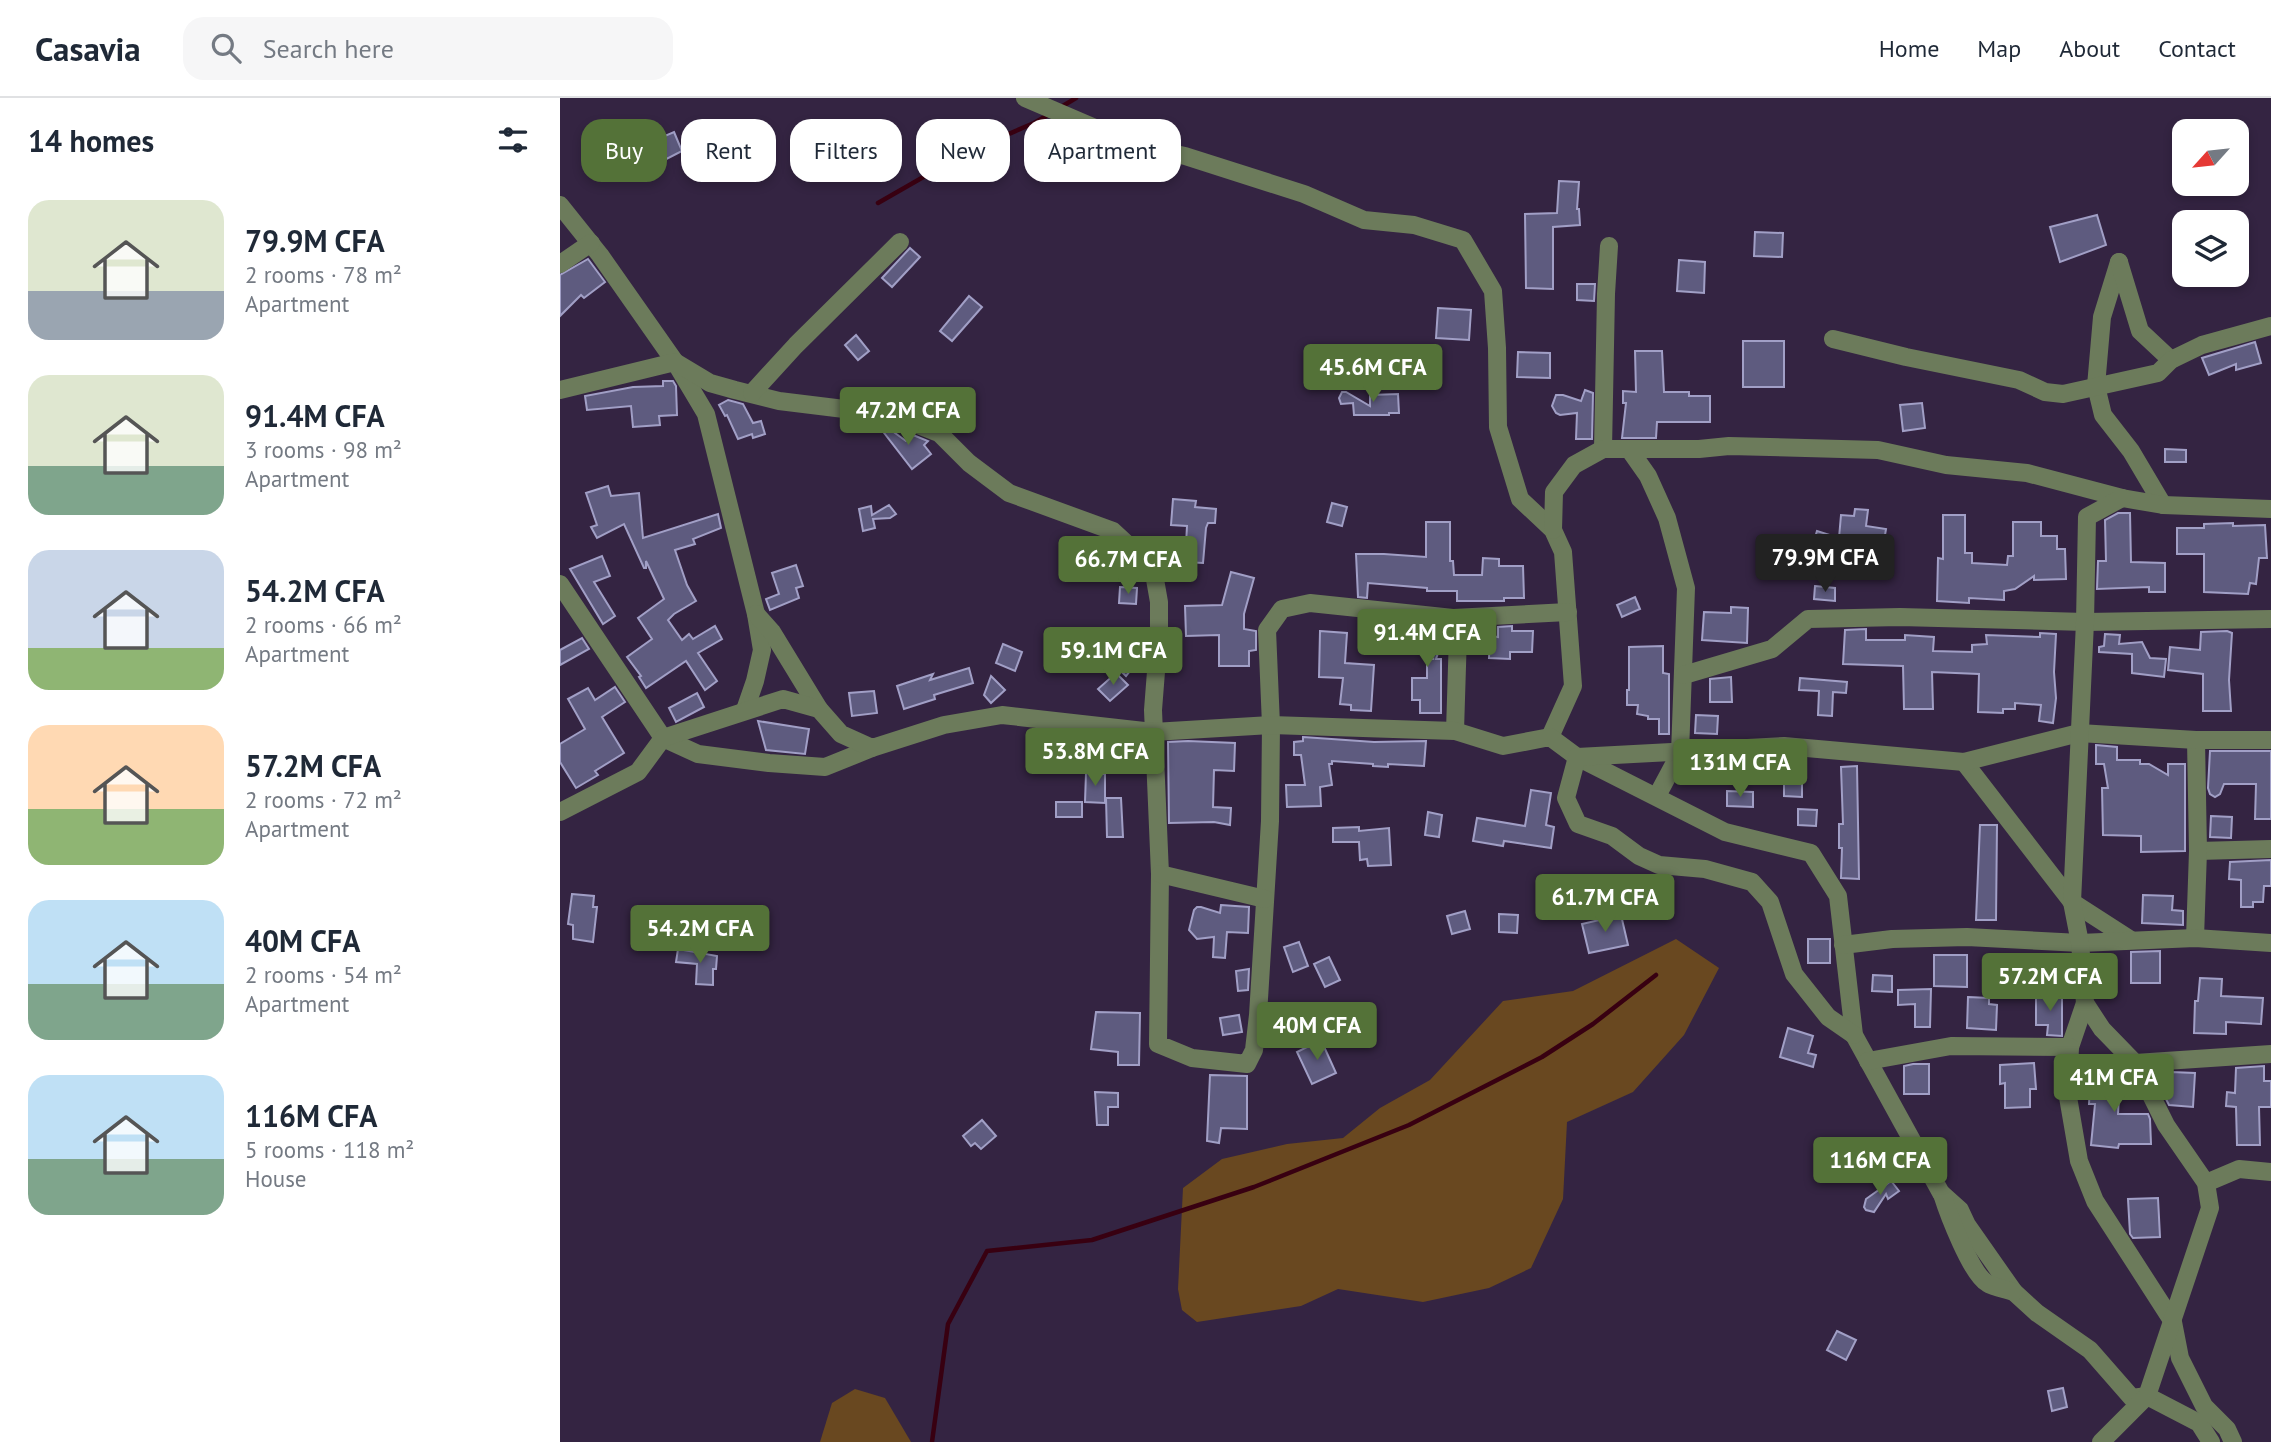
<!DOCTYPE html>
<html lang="en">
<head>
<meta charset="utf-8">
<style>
  body { margin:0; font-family:"PT Sans",sans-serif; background:#f6f6f7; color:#1f2937; height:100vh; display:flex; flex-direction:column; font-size:26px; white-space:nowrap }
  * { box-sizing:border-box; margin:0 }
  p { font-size:23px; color:#747a83 }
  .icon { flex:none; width:38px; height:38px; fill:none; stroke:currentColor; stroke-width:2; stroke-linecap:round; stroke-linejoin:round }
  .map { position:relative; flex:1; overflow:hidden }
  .sheet { display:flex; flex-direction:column; background:#fff; width:560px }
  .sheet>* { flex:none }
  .banner { position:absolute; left:21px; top:21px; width:665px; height:63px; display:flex; gap:14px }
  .needle { width:46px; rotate:243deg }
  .fabs { position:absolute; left:1612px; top:21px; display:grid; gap:14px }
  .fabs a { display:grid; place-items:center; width:77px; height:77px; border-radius:14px; background:#fff; box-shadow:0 4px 10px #0003; font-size:35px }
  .price { position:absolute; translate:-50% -60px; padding:0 16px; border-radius:7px; background:#547238; color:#fff; font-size:23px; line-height:46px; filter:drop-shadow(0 2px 4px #0008) }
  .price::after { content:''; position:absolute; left:50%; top:42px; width:21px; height:16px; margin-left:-10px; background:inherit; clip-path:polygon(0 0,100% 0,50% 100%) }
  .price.active { background:#222; color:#fff }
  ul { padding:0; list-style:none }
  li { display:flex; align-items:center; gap:21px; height:175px; padding:0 28px }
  li span { display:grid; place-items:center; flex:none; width:196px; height:140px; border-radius:21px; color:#555 }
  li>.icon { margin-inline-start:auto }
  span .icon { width:84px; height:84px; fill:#fffc; stroke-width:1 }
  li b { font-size:30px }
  h2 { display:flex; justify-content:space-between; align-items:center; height:84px; padding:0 28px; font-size:30px }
  .tag { padding:0 24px; border-radius:21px; background:#fff; box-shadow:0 4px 10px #0003; font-size:24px; line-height:63px }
  .tag.active { background:#547238; color:#fff }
  header { display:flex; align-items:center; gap:42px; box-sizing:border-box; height:98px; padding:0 35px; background:#fff; border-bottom:2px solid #e0e1e3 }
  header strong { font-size:33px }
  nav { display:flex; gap:38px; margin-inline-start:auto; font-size:24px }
  .search { width:490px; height:63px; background:#f6f6f7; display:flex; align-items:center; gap:18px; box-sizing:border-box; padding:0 24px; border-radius:21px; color:#747a83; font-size:26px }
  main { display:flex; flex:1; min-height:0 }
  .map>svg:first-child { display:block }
  .green { fill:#694820 }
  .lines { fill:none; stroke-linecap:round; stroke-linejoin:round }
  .stream { stroke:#380011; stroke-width:4.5 }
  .building { fill:#5e5b7f; stroke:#a19fc6; stroke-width:2 }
  .minor { stroke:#6c7b5b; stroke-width:18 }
</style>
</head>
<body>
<header>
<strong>Casavia</strong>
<div class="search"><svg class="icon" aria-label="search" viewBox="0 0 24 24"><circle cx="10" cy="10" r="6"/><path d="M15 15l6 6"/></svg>Search here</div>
<nav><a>Home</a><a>Map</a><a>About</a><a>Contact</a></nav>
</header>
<main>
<section class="sheet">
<h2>14 homes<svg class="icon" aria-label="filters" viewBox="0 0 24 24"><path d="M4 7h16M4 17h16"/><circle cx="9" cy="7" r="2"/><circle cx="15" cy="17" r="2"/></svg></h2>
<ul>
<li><span style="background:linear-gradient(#dfe7d0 65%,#9aa5b1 0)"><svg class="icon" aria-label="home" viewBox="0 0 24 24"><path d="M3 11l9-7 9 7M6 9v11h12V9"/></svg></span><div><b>79.9M CFA</b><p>2 rooms · 78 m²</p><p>Apartment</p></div></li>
<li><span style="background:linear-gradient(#dfe7d0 65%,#7fa58c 0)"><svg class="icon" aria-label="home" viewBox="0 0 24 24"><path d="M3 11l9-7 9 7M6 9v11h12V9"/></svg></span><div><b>91.4M CFA</b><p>3 rooms · 98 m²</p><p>Apartment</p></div></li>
<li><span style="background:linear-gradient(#c9d6e8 70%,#8fb573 0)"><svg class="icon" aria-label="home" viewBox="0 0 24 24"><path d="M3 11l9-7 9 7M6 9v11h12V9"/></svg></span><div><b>54.2M CFA</b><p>2 rooms · 66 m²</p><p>Apartment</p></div></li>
<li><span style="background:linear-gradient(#ffd9b3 60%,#8fb573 0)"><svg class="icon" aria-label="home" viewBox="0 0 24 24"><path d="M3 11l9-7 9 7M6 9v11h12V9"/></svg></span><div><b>57.2M CFA</b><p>2 rooms · 72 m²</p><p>Apartment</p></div></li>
<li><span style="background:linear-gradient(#bfe0f5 60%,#7fa58c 0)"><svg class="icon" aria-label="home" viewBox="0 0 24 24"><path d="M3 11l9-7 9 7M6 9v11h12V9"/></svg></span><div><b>40M CFA</b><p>2 rooms · 54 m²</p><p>Apartment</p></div></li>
<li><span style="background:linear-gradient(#bfe0f5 60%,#7fa58c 0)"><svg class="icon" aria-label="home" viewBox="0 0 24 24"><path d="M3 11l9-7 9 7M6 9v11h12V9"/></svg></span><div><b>116M CFA</b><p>5 rooms · 118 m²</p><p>House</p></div></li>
</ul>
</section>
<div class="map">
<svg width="1711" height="1344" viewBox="0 0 1711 1344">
  <rect width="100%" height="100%" fill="#342442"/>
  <!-- green -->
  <g class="green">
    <polygon points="1116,841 1159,870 1124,937 1073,994 1007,1024 1003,1101 971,1170 929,1190 863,1204 778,1191 741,1208 637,1224 622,1212 618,1191 623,1090 662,1061 727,1046 783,1040 820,1010 870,982 943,903 1013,893"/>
    <polygon points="295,1291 325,1300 351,1344 260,1344 272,1305"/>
  </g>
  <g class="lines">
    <!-- stream -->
    <g class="stream">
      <polyline points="501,9 516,0"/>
      <polyline points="318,105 407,54 474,25 488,17"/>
      <polyline points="372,1344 388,1226 427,1153 532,1142 694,1089 849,1027 982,959 1033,926 1096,877"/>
    </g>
  </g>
  <!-- building -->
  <g class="building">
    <polygon points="114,34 122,53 91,69 78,47 95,36 98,41"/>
    <polygon points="999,83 1019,84 1017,111 1019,111 1020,127 993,129 993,191 966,190 965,116 997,115"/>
    <polygon points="1537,117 1546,147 1500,164 1490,129"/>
    <polygon points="1195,134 1223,135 1222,159 1194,158"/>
    <polygon points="350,150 360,159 332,189 322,180"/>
    <polygon points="28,161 45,184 24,200 21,197 0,218 0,177"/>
    <polygon points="1119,162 1145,164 1144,195 1117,193"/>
    <polygon points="1017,186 1035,186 1034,203 1017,202"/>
    <polygon points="409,198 422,209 392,243 380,233"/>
    <polygon points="878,210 911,212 909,242 876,240"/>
    <polygon points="296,237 309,253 298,262 285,247"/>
    <rect x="1183" y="243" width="41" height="46"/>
    <polygon points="1695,244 1701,265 1676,272 1676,266 1649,277 1642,260"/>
    <polygon points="1075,253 1102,253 1104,294 1129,294 1129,298 1150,298 1150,324 1097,324 1096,340 1062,340 1066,305 1063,305 1063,293 1076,294"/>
    <polygon points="958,254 990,255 990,280 957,279"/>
    <polygon points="103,283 113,283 116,288 117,317 99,318 100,327 73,329 71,308 27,312 25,298 73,289 103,288"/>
    <polygon points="1025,292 1033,295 1032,341 1016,341 1017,315 1000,317 996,315 992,308 996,297 1003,297 1021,303"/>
    <polygon points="782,294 786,294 810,308 810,297 838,296 839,315 829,315 829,317 794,317 793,305 781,306 779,300"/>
    <polygon points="168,302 183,306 193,325 201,323 205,336 193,340 192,336 178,341 167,317 165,318 159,307"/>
    <polygon points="1362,305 1365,330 1343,333 1340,307"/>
    <polygon points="318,327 324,327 346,343 353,337 368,343 364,347 371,356 352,371"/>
    <polygon points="1605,351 1626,352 1626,364 1605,364"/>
    <polygon points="48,388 51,398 79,395 83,440 158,416 161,430 133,441 135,446 115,452 127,487 136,503 114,516 108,522 122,542 129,536 133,541 155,528 162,541 138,555 157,583 145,592 126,563 86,590 79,579 81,578 67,559 92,541 78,520 104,501 86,463 86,470 84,470 64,426 37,440 31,429 37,427 26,395"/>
    <polygon points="613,401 636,403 635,409 656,411 655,425 648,425 646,430 643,465 625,464 627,428 611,427"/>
    <polygon points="772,405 787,409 782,428 767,424"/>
    <polygon points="329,407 336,416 330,420 313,421 315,430 303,433 299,411 311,408 312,417"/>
    <polygon points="1295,411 1308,412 1306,428 1326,431 1324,443 1303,440 1302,452 1274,450 1271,459 1263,457 1262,462 1249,458 1257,433 1279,440 1281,417 1294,418"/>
    <polygon points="1558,415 1570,415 1571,464 1605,465 1605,494 1589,494 1589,489 1537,491 1538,463 1546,463 1545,422"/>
    <polygon points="1383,417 1405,417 1405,455 1412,455 1412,465 1447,467 1448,458 1453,458 1453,424 1481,424 1481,438 1497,438 1497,451 1505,451 1506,481 1474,482 1474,478 1455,491 1444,493 1444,502 1409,500 1409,505 1377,503 1378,460 1383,461"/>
    <polygon points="866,424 890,424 890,463 893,463 894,477 922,477 923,460 939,461 939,468 963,468 964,500 944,500 944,503 897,503 897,493 867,493 867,490 808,485 807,500 798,499 796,456 824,456 866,459"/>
    <polygon points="1673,425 1673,428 1705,427 1707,460 1699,460 1696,486 1690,485 1688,496 1644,494 1644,456 1617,456 1617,430 1644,430 1644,426"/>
    <polygon points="42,458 50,478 34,484 55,518 43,526 10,471"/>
    <polygon points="236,467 243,488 236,490 239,500 210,512 206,501 219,496 212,475"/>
    <polygon points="671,474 694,480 684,516 684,531 696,533 696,552 689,553 689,568 659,568 659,537 626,538 625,508 662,507"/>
    <polygon points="1255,488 1275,490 1275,503 1254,501"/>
    <polygon points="560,489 577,490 576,506 559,505"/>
    <polygon points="1075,499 1080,511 1062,519 1057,507"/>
    <polygon points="1171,509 1188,510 1187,545 1142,542 1144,514 1171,515"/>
    <polygon points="853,527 885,535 876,561 881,561 881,615 860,615 860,602 852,602 852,580 867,580 867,561 874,561 845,551"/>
    <polygon points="952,528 952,533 973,533 972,554 950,554 950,561 929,560 930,538 938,539 938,529"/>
    <polygon points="1306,531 1306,542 1345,542 1345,537 1374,539 1373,553 1412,554 1412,547 1427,546 1426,537 1480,539 1480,535 1496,536 1494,574 1496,600 1493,625 1479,623 1481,607 1455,605 1455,611 1443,611 1443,615 1418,614 1419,576 1372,574 1373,611 1344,611 1343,568 1283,566 1285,532"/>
    <polygon points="760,533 787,535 785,565 814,567 811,613 791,612 791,607 780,606 783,580 759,579"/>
    <polygon points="1667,533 1672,535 1669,582 1671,613 1643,613 1643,576 1608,572 1610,549 1640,552 1641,534"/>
    <polygon points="1545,536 1560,537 1559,546 1582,544 1590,560 1606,561 1604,579 1572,575 1572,556 1539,554 1539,549 1544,548"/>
    <polygon points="546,539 561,542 559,553 586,553 566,578 547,560 542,559 543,556 538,552 543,552"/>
    <polygon points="22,540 29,551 0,567 0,552"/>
    <polygon points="443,546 462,554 455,573 436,565"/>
    <polygon points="1103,548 1103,575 1109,576 1109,636 1099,636 1099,621 1088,621 1088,618 1077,616 1078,607 1067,607 1067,592 1069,592 1069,549"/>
    <polygon points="409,570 413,585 374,597 375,601 344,611 337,588 373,576 370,582"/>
    <polygon points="556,575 568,587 550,603 538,591"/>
    <polygon points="431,578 445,592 431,605 424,597"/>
    <polygon points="1171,579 1172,604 1150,604 1150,581"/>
    <polygon points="1240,580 1287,584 1286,595 1273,594 1272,618 1258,617 1259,593 1239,592"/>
    <polygon points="55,589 65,604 42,619 64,655 35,673 38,677 16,690 0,664 0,646 25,631 8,601 28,590 35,602"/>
    <polygon points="314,593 317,615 292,618 289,595"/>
    <polygon points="137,595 144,609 116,624 109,610"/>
    <polygon points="1136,617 1158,618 1157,636 1135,635"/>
    <polygon points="198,623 249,631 245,656 206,652"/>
    <polygon points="743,639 814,644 866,643 864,668 828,666 828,669 813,668 813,666 772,663 772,666 769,666 772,687 760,689 761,708 727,709 726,687 745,687 741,657 734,657 734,644 743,643"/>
    <polygon points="628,643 675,645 674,673 654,672 653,709 671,710 670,727 654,724 609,725 608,644"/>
    <polygon points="1536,647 1557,649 1557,662 1580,662 1580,666 1589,666 1608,677 1608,666 1625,666 1625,753 1581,754 1581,738 1543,737 1542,690 1548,690 1544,666 1536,666"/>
    <polygon points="1650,653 1711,653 1711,721 1695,721 1696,686 1664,686 1660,696 1655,699 1650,696 1648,690"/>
    <polygon points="1297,668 1299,781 1281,780 1282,750 1279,750 1279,726 1283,726 1281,669"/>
    <polygon points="1224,670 1242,670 1242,699 1224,698"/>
    <polygon points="526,675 545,676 545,705 525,704"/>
    <polygon points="971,692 991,695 986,727 994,729 991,750 944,743 943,748 913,743 917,720 965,728"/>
    <polygon points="1167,693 1193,694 1193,709 1167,708"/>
    <polygon points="546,700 561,700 563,739 547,739"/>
    <rect x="496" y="704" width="26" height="15"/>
    <polygon points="1238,711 1257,712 1256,728 1238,727"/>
    <polygon points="868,714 882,717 879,739 865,737"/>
    <polygon points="1651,718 1672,719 1671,740 1650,739"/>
    <polygon points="1420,727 1437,727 1436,822 1416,822"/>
    <polygon points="799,729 799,733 829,730 831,767 808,768 807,761 800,762 799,744 773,744 773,730"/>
    <polygon points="1711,762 1711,788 1704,788 1703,804 1693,804 1693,809 1681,809 1681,782 1669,781 1670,764"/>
    <polygon points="12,796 34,798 33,809 37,809 33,844 13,841 13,827 8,826"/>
    <polygon points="1583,797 1613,798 1612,812 1623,813 1623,827 1582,825"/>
    <polygon points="661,807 689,809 688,835 667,834 665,860 653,859 654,839 637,841 629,832 634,812 637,809 641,809 660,815"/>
    <polygon points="905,813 910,831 892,836 887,818"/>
    <polygon points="939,816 958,817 957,835 939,834"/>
    <polygon points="1061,817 1068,847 1029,855 1022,826"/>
    <rect x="1248" y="841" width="22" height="24"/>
    <polygon points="739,844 748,868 733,874 724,849"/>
    <polygon points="118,851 157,858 156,871 153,871 153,887 136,886 137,866 116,864"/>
    <polygon points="1600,853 1600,885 1571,885 1571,854"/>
    <polygon points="1444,856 1458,857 1458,865 1469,865 1469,881 1443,880"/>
    <polygon points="1374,857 1407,857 1407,889 1374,888"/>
    <polygon points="769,859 780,882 765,889 754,866"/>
    <polygon points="689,871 688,892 678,893 676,873"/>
    <polygon points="1313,877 1332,878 1332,894 1312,893"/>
    <polygon points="1640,880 1662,881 1661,898 1703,900 1701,926 1666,924 1666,936 1634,935 1635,903 1638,903"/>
    <polygon points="1371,891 1370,929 1355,929 1355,906 1338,907 1338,892"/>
    <polygon points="1476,896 1502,897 1502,938 1487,937 1488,927 1476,927"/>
    <polygon points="1408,899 1429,900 1429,906 1437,907 1436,932 1407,930"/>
    <polygon points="536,914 580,915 579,967 558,967 558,954 531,951"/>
    <polygon points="679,917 682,934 663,937 660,920"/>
    <polygon points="1228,930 1253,938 1248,955 1256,957 1253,969 1220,959"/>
    <polygon points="761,942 776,975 752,986 737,954"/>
    <polygon points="1474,965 1476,991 1470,991 1470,1009 1445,1010 1445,985 1440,986 1440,967"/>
    <polygon points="1353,966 1369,966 1369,996 1344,996 1344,968"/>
    <polygon points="1704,968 1704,983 1711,983 1711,1009 1699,1009 1700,1047 1677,1047 1676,1009 1666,1008 1667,994 1675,995 1676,970"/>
    <polygon points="1531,970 1553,971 1553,981 1560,982 1558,1016 1588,1016 1590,1021 1591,1046 1559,1046 1558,1050 1531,1047 1535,1006 1529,1006"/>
    <polygon points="1611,974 1635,975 1633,1009 1609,1007 1603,995 1603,989 1610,990"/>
    <polygon points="650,977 687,978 687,1031 661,1030 659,1045 647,1043"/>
    <polygon points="535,994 558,995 558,1009 548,1009 548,1027 537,1027"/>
    <polygon points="422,1022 436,1038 421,1051 415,1045 411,1048 403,1038"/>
    <polygon points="1334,1081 1332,1084 1339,1093 1328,1101 1326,1096 1314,1114 1306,1112 1304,1109 1306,1101"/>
    <polygon points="1598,1100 1600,1139 1573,1140 1570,1136 1568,1101"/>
    <polygon points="1277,1233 1296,1242 1286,1262 1267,1252"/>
    <polygon points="1503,1290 1507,1309 1492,1313 1488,1293"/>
  </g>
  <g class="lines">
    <!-- minor -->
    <g class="minor">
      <polyline points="465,0 535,30 563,45 625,58 744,96 804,122 854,127 903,142 933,193 937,250 938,329 960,401 993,432 1003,454 1013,588 990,639"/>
      <polyline points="0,107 40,157 115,264 146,316 196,516 202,552 195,583 185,612"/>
      <polyline points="1559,164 1542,219 1536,288 1543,317 1571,353 1603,407"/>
      <polyline points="1559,164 1580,233 1611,262"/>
      <polyline points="0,166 31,145"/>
      <polyline points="1273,241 1346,259 1459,282 1485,294 1503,296 1598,275 1611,262 1642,247 1711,228"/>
      <polyline points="0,292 115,264 150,285 175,292 219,303 333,317 379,335 409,365 449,395 553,433 593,470 599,504 599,535 593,612 600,776 598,946 632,960 687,966 694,952 698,917 710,723 711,627 707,532 722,511 750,505 893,520 898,536 895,633"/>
      <polyline points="192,295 236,247 340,144"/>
      <polyline points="1043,351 1046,196 1049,148"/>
      <polyline points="1069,351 1088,378 1107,420 1126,490 1120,655 1097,698"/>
      <polyline points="993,432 994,394 1014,367 1043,351 1139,351 1169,348 1318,352 1386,367 1467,375 1562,400 1603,407 1711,411"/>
      <polyline points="0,486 103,640 138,656 209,665 265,669 312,650"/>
      <polyline points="196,516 212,534 259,611"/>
      <polyline points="893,520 1008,514"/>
      <polyline points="1124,577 1212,551 1248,521 1340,519 1525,524 1711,521"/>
      <polyline points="1404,664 1512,804 1571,842"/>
      <polyline points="0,714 78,674 103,640 223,601 259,611 281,636 312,650 384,627 442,617 593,634 711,627 895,633 943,648 990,639 1017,659 1165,734 1251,755 1278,798 1294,937 1381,1095 1400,1112 1407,1127 1454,1194 1477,1215 1530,1252 1572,1300 1587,1298 1639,1325 1651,1344"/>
      <polyline points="1638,753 1711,751"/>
      <polyline points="600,776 705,801"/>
      <polyline points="1635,840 1638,753 1636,642"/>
      <polyline points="1283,847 1332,841 1407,839 1520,845 1635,840 1711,845"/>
      <polyline points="1525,905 1510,949 1508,999 1519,1063 1535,1103 1613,1224 1620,1260 1644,1308 1667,1331 1673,1344"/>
      <polyline points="1294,937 1268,919 1234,876 1210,804 1192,784 1145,771 1099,767 1079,758 1052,738 1018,726 1006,700 1017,659 1224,648 1404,664 1519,635 1636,642 1711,642"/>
      <polyline points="1308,963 1391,948 1510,949"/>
      <polyline points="1575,965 1711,956"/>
      <polyline points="1646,1085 1679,1071 1711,1074"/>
      <path d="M1382,1096C1388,1115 1411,1176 1427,1185C1435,1190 1446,1191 1454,1194"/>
      <polyline points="1541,1344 1587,1298 1650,1110 1646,1085 1606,1027 1575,965 1542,931 1525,905 1520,845 1512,804 1525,524 1527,419 1562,400"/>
    </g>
  </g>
</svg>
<div class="fabs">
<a><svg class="needle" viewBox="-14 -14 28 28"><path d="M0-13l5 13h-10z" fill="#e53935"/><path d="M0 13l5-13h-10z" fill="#747a83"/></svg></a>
<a><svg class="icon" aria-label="layers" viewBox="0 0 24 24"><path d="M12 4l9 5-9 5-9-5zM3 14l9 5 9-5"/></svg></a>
</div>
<b class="price" style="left:813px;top:306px">45.6M CFA</b>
<b class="price" style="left:348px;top:349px">47.2M CFA</b>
<b class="price active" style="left:1265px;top:496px">79.9M CFA</b>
<b class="price" style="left:568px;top:498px">66.7M CFA</b>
<b class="price" style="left:867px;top:571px">91.4M CFA</b>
<b class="price" style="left:553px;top:589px">59.1M CFA</b>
<b class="price" style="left:535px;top:690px">53.8M CFA</b>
<b class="price" style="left:1180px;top:701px">131M CFA</b>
<b class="price" style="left:1045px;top:836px">61.7M CFA</b>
<b class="price" style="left:140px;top:867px">54.2M CFA</b>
<b class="price" style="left:1490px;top:915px">57.2M CFA</b>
<b class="price" style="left:757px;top:964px">40M CFA</b>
<b class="price" style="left:1554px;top:1016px">41M CFA</b>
<b class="price" style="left:1320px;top:1099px">116M CFA</b>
<div class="banner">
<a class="tag active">Buy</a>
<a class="tag">Rent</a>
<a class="tag">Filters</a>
<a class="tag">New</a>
<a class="tag">Apartment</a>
</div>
</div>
</main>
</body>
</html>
